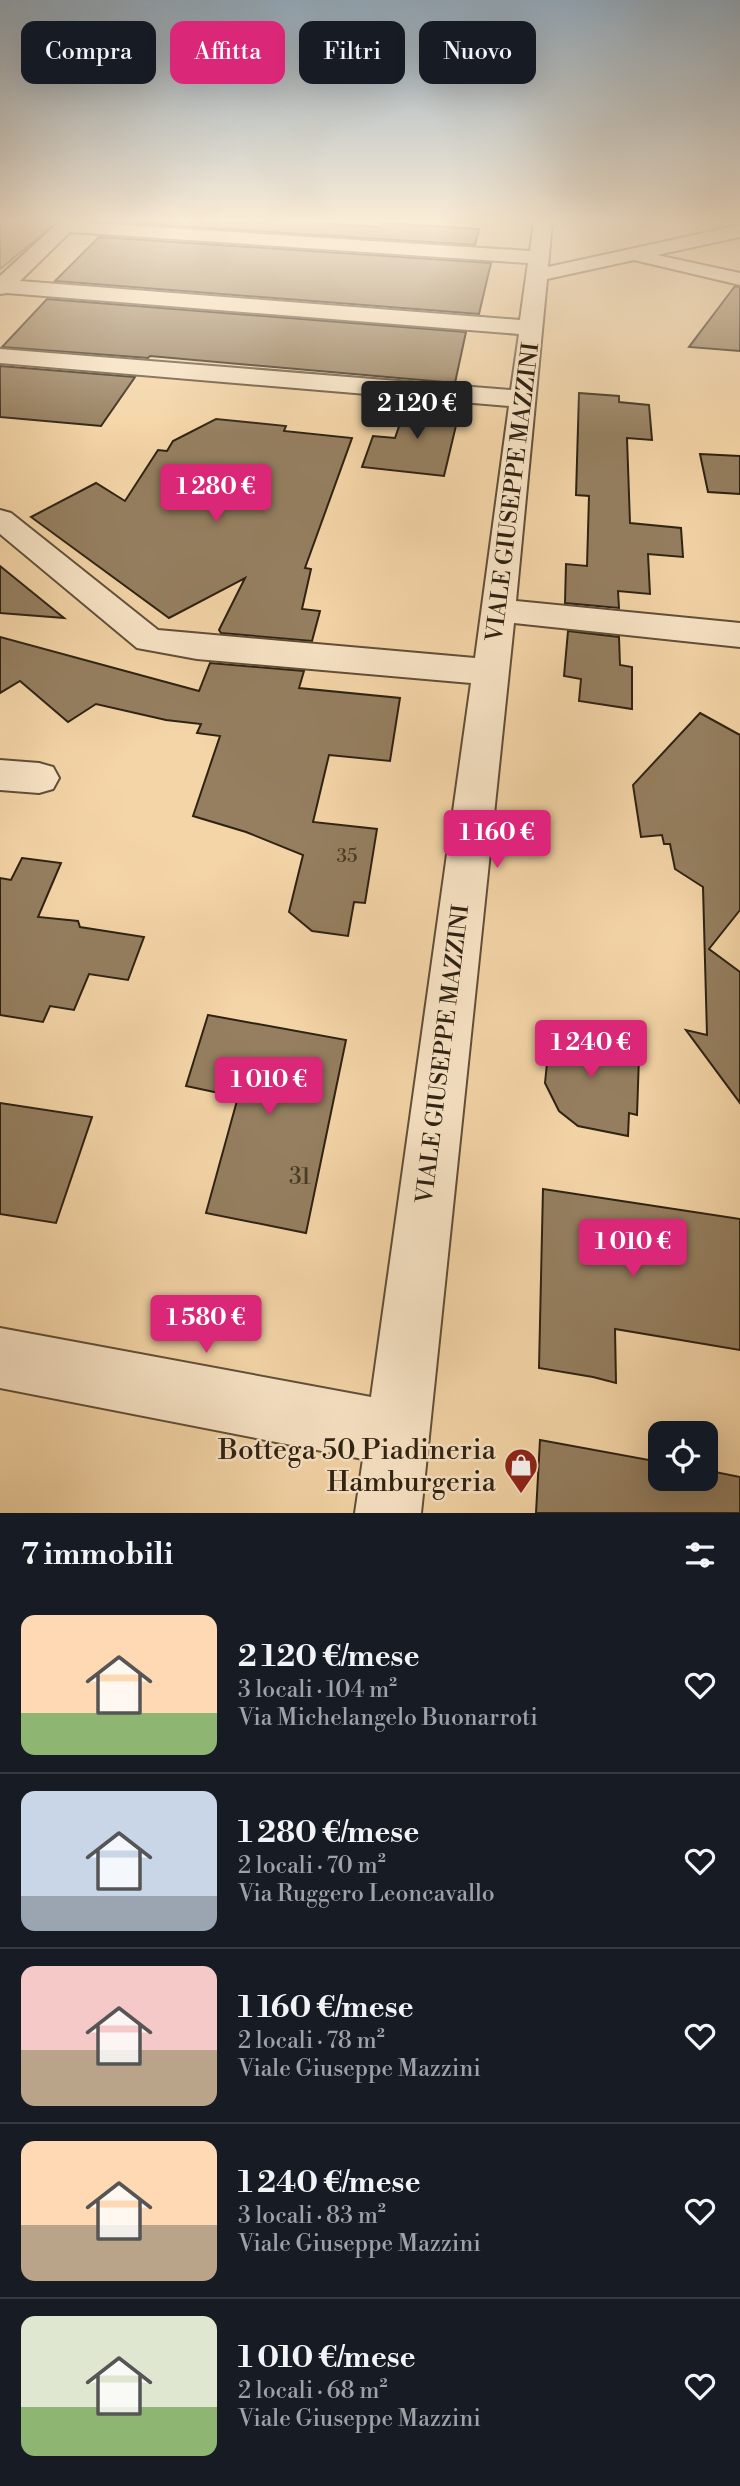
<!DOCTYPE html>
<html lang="it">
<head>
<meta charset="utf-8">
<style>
  body { margin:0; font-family:"Libre Bodoni",serif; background:#242831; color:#f1f3f6; height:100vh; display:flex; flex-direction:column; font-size:26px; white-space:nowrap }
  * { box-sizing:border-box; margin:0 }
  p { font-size:23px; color:#9ea1a6 }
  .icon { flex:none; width:38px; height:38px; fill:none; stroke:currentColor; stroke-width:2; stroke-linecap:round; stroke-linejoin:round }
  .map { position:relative; height:1513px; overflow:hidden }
  .sheet { display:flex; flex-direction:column; background:#171b24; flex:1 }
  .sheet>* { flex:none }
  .banner { position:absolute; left:21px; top:21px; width:698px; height:63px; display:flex; gap:14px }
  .controls { position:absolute; left:648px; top:1421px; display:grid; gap:14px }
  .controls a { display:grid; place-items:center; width:70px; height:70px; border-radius:14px; background:#171b24; box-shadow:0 7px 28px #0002; font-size:35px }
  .price { position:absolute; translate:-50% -60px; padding:0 16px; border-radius:7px; background:#db2777; color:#fff; font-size:23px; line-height:46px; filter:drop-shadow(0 2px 4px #0008) }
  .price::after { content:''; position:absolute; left:50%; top:42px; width:21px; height:16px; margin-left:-10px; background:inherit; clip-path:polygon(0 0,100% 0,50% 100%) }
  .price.on { background:#222; color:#fff }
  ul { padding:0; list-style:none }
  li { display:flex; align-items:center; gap:21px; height:175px; padding:0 21px }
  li+li { border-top:2px solid #363941 }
  li span { display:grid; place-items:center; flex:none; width:196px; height:140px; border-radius:14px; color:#555 }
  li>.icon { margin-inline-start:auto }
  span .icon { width:84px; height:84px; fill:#fffc; stroke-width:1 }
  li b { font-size:30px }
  h2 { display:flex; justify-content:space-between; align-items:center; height:84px; padding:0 21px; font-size:30px }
  .chip { padding:0 24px; border-radius:14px; background:#171b24; box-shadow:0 7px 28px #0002; font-size:24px; line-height:63px }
  .chip.on { background:#db2777; color:#fff }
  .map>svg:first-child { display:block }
  .green { fill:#d2b78e; stroke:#806c50; stroke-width:2 }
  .building { fill:#957f60; stroke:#2e2213; stroke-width:2 }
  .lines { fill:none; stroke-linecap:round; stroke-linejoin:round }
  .minor-casing { stroke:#604f38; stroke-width:4 }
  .minor { fill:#f8e4c6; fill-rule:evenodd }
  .labels { text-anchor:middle; stroke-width:5; stroke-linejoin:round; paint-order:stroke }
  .number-label { font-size:19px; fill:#483926 }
  .street-label { font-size:23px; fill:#2e2213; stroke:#f8e4c6 }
  .near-number-label { font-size:23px; fill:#483926 }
  .near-poi-label { font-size:28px; fill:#2e2213; stroke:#f8e4c6; text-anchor:end }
</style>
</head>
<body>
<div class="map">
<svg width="740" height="1513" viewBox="0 0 740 1513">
  <rect width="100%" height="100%" fill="#f4d5a7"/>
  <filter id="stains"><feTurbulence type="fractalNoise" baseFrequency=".00286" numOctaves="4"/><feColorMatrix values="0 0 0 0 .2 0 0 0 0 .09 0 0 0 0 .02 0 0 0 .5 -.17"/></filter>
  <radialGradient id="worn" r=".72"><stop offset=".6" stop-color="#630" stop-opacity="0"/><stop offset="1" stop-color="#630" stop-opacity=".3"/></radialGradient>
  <!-- green -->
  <polygon class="green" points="0,221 59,221 0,269"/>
  <!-- building -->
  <g class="building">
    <polygon points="287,221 380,227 382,223 479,229 475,245 113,222"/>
    <polygon points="99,237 491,263 479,314 55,281"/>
    <polygon points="735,286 740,287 740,351 689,347"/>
    <polygon points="47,299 466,332 455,383 150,356 148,358 2,347"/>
    <polygon points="0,366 135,377 101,426 0,417"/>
    <polygon points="579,393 619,396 619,402 649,405 652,440 627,438 630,523 681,528 683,557 648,554 650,594 618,591 619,608 565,603 566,564 587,566 589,496 576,495"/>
    <polygon points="408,400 450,404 448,412 459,413 444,476 362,467 373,436 395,438"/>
    <polygon points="216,419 286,426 284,431 352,438 305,568 311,569 302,609 320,611 312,641 221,633 219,630 245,578 169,618 31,517 96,483 125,501 158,450 167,451 173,441"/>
    <polygon points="700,454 740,456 740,494 708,492"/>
    <polygon points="0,566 64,618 0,613"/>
    <polygon points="568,631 619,637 620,665 632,667 632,709 579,701 581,679 564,676"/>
    <polygon points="0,637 199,691 210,663 304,671 299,688 400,698 390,761 329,755 313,822 377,829 365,903 354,902 348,936 312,931 289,912 303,855 246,832 193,816 220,736 197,733 201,724 166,720 96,704 68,722 20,681 0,693"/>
    <polygon points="700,713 740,735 740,910 709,949 740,972 740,1103 686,1030 707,1035 703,887 675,869 670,844 664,844 662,835 641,837 633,785"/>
    <polygon points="22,858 61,863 38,917 78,921 80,927 144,937 128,980 89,974 74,1010 50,1006 43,1022 0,1015 0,878 11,880"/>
    <polygon points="208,1015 346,1040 306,1233 206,1213 238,1097 186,1086"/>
    <polygon points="551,1023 603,1034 602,1049 639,1056 637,1115 629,1113 628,1136 578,1126 559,1111 545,1083"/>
    <polygon points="0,1103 92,1117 56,1223 0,1214"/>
    <polygon points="543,1189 740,1219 740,1350 615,1329 616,1383 593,1377 539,1368"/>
    <polygon points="540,1440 660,1462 660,1479 705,1479 705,1470 740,1477 740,1513 536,1513"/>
  </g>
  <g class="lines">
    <!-- minor casing -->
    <g class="minor-casing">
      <g id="minor">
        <path d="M60,221L530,251L534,221H552L548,267L740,225V237L657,255L740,273V285L634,260L547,279L516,601L740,623V647L514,623L421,1513H355L363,1459L0,1388V1328L371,1397L471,683L197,659L137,648L0,534V510L11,513L158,630L475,658L509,406L0,363V349L511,390L519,334L7,293L0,294V276ZM70,232L528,263L520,320L20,281Z"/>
        <polygon points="0,760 39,763 53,767 59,778 53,789 39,793 0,790"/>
      </g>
    </g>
    <!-- minor -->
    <use href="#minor" class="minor"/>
  </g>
  <!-- sky -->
  <linearGradient id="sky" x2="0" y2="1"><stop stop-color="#92a9ba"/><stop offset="0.51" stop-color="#faecd7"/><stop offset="1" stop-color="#faecd7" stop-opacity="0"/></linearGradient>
  <rect width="740" height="433" fill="url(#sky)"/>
  <!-- icons -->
  <defs>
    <g id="shop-pin" transform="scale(1.75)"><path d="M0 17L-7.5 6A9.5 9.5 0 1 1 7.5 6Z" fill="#8f2418" stroke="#f8e4c6"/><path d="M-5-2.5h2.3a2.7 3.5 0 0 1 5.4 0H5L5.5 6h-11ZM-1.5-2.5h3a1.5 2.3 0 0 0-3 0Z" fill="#fff"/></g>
  </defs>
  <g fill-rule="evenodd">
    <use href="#shop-pin" x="521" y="1465"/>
  </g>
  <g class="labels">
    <!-- number labels -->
    <g class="number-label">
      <text x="347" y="862">35</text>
    </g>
    <!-- street labels -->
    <g class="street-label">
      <text transform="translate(512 492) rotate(-83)" y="8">VIALE GIUSEPPE MAZZINI</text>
      <text transform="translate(442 1054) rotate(-83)" y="8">VIALE GIUSEPPE MAZZINI</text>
    </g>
    <!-- near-number labels -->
    <g class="near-number-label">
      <text x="300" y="1184">31</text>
    </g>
    <!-- near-poi labels -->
    <g class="near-poi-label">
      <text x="496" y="1459">Bottega 50 Piadineria<tspan x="496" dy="32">Hamburgeria</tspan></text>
    </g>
  </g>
  <rect width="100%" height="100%" filter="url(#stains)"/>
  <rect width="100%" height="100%" fill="url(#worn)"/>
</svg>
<div class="controls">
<a><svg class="icon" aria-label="locate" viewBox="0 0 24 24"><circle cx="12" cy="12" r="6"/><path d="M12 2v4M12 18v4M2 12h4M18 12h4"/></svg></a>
</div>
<b class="price on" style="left:417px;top:441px">2 120 €</b>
<b class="price" style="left:216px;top:524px">1 280 €</b>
<b class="price" style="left:497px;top:870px">1 160 €</b>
<b class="price" style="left:591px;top:1080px">1 240 €</b>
<b class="price" style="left:269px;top:1117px">1 010 €</b>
<b class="price" style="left:633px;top:1279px">1 010 €</b>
<b class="price" style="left:206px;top:1355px">1 580 €</b>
<div class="banner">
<a class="chip">Compra</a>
<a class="chip on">Affitta</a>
<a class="chip">Filtri</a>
<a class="chip">Nuovo</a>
</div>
</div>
<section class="sheet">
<h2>7 immobili<svg class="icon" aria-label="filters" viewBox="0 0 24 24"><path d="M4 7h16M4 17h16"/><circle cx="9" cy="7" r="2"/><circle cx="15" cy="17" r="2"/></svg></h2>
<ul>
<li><span style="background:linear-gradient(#ffd9b3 70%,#8fb573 0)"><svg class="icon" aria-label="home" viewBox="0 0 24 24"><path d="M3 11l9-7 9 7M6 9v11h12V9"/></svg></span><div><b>2 120 €/mese</b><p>3 locali · 104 m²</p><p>Via Michelangelo Buonarroti</p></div><svg class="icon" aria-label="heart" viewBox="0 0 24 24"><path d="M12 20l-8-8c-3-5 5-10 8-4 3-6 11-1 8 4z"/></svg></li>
<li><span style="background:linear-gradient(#c9d6e8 75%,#9aa5b1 0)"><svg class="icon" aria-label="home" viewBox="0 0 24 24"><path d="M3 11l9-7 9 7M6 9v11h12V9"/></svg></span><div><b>1 280 €/mese</b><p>2 locali · 70 m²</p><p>Via Ruggero Leoncavallo</p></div><svg class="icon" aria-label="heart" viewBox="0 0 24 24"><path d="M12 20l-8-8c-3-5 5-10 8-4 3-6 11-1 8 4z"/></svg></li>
<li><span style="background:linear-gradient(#f6c9c9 60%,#b9a48a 0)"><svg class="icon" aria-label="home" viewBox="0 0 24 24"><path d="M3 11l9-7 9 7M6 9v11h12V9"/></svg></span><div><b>1 160 €/mese</b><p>2 locali · 78 m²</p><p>Viale Giuseppe Mazzini</p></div><svg class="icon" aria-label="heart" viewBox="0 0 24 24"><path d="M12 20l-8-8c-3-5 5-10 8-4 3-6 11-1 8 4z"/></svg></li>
<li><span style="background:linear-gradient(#ffd9b3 60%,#b9a48a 0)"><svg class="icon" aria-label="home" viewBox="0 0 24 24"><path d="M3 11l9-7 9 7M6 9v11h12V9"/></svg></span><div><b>1 240 €/mese</b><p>3 locali · 83 m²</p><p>Viale Giuseppe Mazzini</p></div><svg class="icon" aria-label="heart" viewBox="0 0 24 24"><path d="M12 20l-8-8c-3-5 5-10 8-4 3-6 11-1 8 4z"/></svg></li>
<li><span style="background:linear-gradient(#dfe7d0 65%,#8fb573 0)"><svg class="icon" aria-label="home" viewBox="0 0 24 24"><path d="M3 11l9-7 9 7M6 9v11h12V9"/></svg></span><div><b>1 010 €/mese</b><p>2 locali · 68 m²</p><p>Viale Giuseppe Mazzini</p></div><svg class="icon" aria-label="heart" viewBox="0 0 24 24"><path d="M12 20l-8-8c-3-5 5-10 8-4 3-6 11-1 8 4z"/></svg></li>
</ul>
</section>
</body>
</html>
